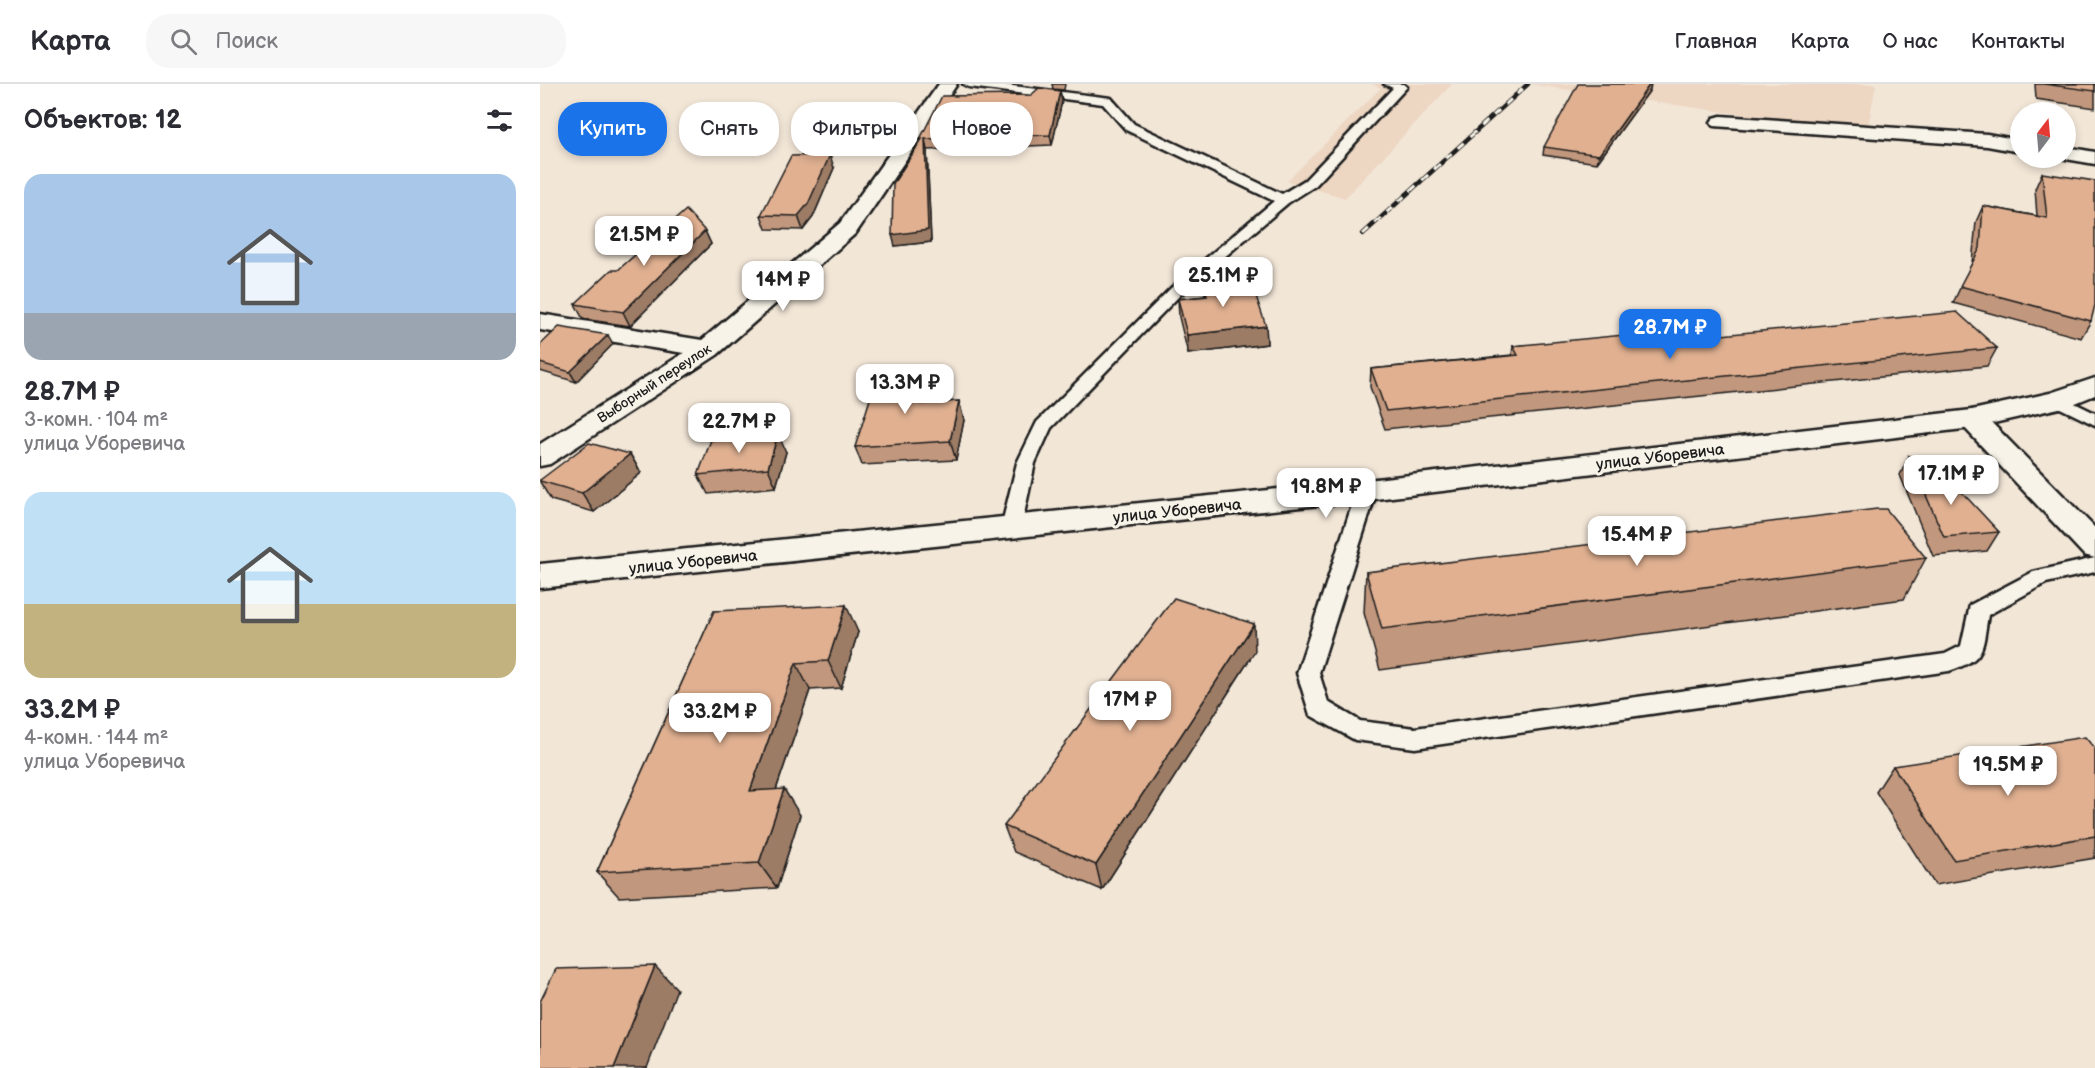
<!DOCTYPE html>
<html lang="ru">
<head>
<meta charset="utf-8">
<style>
  body { margin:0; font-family:"Balsamiq Sans",sans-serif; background:#f7f7f7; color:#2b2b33; height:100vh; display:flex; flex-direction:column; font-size:22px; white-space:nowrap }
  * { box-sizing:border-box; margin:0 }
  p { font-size:20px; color:#7c7c81 }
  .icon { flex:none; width:33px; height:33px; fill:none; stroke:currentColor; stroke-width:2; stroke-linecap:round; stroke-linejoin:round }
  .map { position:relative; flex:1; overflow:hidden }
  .sheet { display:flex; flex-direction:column; background:#fff; width:540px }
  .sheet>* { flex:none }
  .top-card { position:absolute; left:18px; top:18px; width:570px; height:54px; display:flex; gap:12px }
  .needle { width:39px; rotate:16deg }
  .buttons { position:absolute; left:1470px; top:18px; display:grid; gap:12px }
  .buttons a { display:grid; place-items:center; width:66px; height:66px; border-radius:50%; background:#fff; box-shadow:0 3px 9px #0003; font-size:30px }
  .price { position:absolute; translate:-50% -51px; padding:0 14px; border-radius:12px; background:#fff; color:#222; font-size:20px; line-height:39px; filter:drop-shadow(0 2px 3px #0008) }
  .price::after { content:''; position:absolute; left:50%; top:36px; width:18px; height:14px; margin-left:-9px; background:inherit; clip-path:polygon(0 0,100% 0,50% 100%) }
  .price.selected { background:#1a73e8; color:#fff }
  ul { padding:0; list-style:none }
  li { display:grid; align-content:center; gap:12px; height:318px; padding:0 24px }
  li span { display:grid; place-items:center; height:186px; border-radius:18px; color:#555 }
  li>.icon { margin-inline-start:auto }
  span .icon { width:108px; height:108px; fill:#fffc; stroke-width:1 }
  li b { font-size:26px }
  h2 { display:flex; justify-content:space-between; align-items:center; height:72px; padding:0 24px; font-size:26px }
  .chip { padding:0 21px; border-radius:24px; background:#fff; box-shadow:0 3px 9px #0003; font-size:21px; line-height:54px }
  .chip.selected { background:#1a73e8; color:#fff }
  header { display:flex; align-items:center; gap:36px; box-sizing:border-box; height:84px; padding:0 30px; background:#fff; border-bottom:2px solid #e1e1e2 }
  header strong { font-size:28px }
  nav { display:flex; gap:33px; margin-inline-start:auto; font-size:21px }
  .search { width:420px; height:54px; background:#f7f7f7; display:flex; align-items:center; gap:15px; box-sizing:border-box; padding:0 21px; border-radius:24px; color:#7c7c81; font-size:22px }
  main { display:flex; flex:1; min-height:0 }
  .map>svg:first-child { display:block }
  .built { fill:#edd6c2 }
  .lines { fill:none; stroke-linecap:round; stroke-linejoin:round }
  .service-casing { stroke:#1c1c1c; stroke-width:5 }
  .minor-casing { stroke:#1c1c1c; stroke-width:5 }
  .secondary-casing { stroke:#1c1c1c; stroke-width:5 }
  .service { fill:#f7f3e8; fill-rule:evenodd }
  .minor { fill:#f7f3e8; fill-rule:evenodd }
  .secondary { fill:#f7f3e8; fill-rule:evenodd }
  .rail-casing { stroke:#1c1c1c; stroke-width:4.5 }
  .rail { stroke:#f7f3e8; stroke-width:3; stroke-dasharray:8; stroke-linecap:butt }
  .wall { fill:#c1977d; stroke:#1c1c1c; stroke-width:1.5 }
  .shaded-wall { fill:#9d7b66; stroke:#1c1c1c; stroke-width:1.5 }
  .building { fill:#e0b091; stroke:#1c1c1c; stroke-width:1.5 }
  .labels { text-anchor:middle; stroke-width:6; stroke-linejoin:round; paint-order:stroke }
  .far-street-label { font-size:14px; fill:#1c1c1c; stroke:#f7f3e8 }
  .street-label { font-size:16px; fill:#1c1c1c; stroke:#f7f3e8 }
</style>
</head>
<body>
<header>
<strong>Карта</strong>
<div class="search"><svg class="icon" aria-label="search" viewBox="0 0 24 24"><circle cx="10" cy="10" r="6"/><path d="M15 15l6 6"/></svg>Поиск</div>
<nav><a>Главная</a><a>Карта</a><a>О нас</a><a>Контакты</a></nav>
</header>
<main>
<section class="sheet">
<h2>Объектов: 12<svg class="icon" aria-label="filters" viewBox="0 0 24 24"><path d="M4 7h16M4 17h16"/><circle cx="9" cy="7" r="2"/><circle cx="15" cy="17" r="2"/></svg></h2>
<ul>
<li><span style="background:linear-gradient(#a9c7e8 75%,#9aa5b1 0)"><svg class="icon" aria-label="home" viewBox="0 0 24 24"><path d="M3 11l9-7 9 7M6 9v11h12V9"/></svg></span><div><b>28.7M ₽</b><p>3-комн. · 104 m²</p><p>улица Уборевича</p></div></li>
<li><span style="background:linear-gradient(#bfe0f5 60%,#c2b280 0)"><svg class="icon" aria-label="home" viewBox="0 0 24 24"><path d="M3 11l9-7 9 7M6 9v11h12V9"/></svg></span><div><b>33.2M ₽</b><p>4-комн. · 144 m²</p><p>улица Уборевича</p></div></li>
</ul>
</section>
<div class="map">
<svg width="1555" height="984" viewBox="0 0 1555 984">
  <rect width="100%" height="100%" fill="#f2e6d7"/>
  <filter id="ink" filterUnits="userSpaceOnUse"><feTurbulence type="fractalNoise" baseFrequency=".0167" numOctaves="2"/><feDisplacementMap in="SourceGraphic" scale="12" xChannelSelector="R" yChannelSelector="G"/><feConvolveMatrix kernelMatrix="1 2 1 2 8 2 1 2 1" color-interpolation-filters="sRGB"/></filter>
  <g filter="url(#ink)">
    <!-- built -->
    <g class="built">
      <polygon points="831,0 912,0 805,114 747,97 841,4"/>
      <polygon points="988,0 1336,0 1327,48"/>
    </g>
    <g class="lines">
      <!-- service casing -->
      <g class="service-casing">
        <g id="service">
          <polygon points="423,0 457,0 571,14 594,40 742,110 765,96 853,4 844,0 863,0 867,3 775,102 748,119 641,210 511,344 495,379 481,444 478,449 471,451 464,449 461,444 477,379 497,338 631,204 734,117 586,46 563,20 429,3"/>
          <polygon points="1518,311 1555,329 1555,341 1512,320 1509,316 1512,312"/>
          <path d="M827,400L834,402L837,406L779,589L788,618L820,637L875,644L1405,570L1421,562L1430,521L1493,488L1555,474V488L1506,499L1448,531C1442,566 1446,575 1409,587L875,664L815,656L770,631L757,589L817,406L820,402Z"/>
        </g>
      </g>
      <!-- minor casing -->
      <g class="minor-casing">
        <g id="minor">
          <polygon points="399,0 417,0 316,149 177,271 10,380 0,382 0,360 144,269 0,246 0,230 162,256 300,139"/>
          <polygon points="1432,326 1442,329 1555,444 1555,474 1544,471 1422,341 1418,335 1422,329"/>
        </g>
      </g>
      <!-- secondary casing -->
      <g class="secondary-casing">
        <g id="secondary">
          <polygon points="1181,32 1447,50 1480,56 1480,68 1447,62 1174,42 1171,38 1174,34"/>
          <polygon points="1526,63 1555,68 1555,80 1520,74 1526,74"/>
          <polygon points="1555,294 1555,311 1528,322 1432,344 827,416 0,504 0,480 827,396 1432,326 1510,309"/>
        </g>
      </g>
      <!-- service -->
      <use href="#service" class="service"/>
      <!-- minor -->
      <use href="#minor" class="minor"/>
      <!-- secondary -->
      <use href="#secondary" class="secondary"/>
      <!-- rail casing -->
      <g class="rail-casing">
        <polyline id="rail" points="823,150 988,0"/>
      </g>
      <!-- rail -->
      <use href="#rail" class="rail"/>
    </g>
    <!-- wall -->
    <g class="wall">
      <polygon points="512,0 525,0 524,6 513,5"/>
      <polygon points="1495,0 1555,0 1555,24 1496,15"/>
      <polygon points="1110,6 1057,79 1003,71 1004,63"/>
      <polygon points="520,7 522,17 512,61 387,66 391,158 355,162 381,58 380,55"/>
      <polygon points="294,84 273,133 263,146 226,145 221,131"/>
      <polygon points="1502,89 1551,237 1541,254 1413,219 1432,179 1436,138 1443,122 1497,132 1495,105"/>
      <polygon points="165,147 171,160 90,242 43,235 35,220"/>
      <polygon points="664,199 726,242 727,260 648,270 639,233 638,215 665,212"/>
      <polygon points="1086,254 1110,258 1457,264 1447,282 845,345 830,303 831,285 972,271 973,262"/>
      <polygon points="73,260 36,298 0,287 0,261"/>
      <polygon points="393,312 392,319 419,317 424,336 416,376 322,381 315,363"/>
      <polygon points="246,368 236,403 168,410 158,391"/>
      <polygon points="90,370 101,389 54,428 11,416 0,398 0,396"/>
      <polygon points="1369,372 1459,448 1447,467 1393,472 1360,391"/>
      <polygon points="1386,474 1364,515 840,586 824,529 826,488"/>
      <polygon points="174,527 318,548 301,604 270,606 236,706 260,731 237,804 79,813 57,788"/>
      <polygon points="715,567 562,806 474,768 464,742"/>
      <polygon points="1555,665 1555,774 1395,801 1336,708 1353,682"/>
    </g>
    <!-- shaded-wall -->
    <g class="shaded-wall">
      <polygon points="1110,0 1111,0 1110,6 1057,79 1059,71"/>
      <polygon points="520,7 522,17 512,61 510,51"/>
      <polygon points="385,55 387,66 391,158 355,162 352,151"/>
      <polygon points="290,71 294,84 273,133 263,146 258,132"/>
      <polygon points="165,147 171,160 90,242 83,228"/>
      <polygon points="726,242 727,260 648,270 647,251"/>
      <polygon points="68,251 73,260 36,298 30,288"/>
      <polygon points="388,294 393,312 387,338 381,320"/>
      <polygon points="419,317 424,336 416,376 410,357"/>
      <polygon points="238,350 246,368 236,403 228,384"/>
      <polygon points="90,370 101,389 54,428 42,409"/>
      <polygon points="306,521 318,548 301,604 288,577"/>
      <polygon points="714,540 715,567 562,806 556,781"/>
      <polygon points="256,579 270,606 227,732 210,707"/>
      <polygon points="244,705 260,731 237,804 219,779"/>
      <polygon points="115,882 137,905 107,984 74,984"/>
    </g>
    <!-- building -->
    <g class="building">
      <polygon points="1038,0 1110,0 1059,71 1004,63"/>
      <polygon points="1504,0 1555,0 1555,7"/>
      <polygon points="499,4 520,7 510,51 385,55 388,146 352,151 353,100 382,55 380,55 402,12 491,11"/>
      <polygon points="290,71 268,120 258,132 221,131 251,72"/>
      <polygon points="1502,89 1555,97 1555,221 1551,237 1420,202 1440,164 1443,122 1507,134"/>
      <polygon points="146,126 165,147 83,228 35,220 71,186 78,186"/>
      <polygon points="710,194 726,242 647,251 638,215 667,212 664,199"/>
      <polygon points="1417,228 1457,264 846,327 831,285 978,271 973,262 1084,251 1086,254 1106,252 1110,258"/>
      <polygon points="19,243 68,251 30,288 0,279 0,261"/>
      <polygon points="388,294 381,320 419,317 410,357 315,363 336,296"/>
      <polygon points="238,350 228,384 158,391 171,356"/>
      <polygon points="49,359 90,370 42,409 0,397 0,396"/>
      <polygon points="1369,372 1419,405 1459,448 1404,453"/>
      <polygon points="1337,425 1346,425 1386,474 842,545 826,488"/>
      <polygon points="634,514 714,540 556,781 464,742"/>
      <polygon points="306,521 288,577 256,579 210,707 244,705 219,779 57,788 174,527"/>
      <polygon points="1545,653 1555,665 1555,752 1414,776 1353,682"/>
      <polygon points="115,882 74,984 0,984 0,918 16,885"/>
    </g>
  </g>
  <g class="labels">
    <!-- far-street labels -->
    <g class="far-street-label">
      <text transform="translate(114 299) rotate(-33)" y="5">Выборный переулок</text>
    </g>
    <!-- street labels -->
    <g class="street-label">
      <text transform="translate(1120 372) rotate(-7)" y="6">улица Уборевича</text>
      <text transform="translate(637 426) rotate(-6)" y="6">улица Уборевича</text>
      <text transform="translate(153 477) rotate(-6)" y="6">улица Уборевича</text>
    </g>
  </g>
</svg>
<div class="buttons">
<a><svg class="needle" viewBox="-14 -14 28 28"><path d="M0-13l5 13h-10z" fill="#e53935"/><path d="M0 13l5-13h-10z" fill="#7c7c81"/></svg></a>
</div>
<b class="price" style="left:104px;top:183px">21.5M ₽</b>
<b class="price" style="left:683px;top:224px">25.1M ₽</b>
<b class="price" style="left:243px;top:228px">14M ₽</b>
<b class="price selected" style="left:1130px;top:276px">28.7M ₽</b>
<b class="price" style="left:365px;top:331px">13.3M ₽</b>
<b class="price" style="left:199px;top:370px">22.7M ₽</b>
<b class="price" style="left:1411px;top:422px">17.1M ₽</b>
<b class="price" style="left:786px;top:435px">19.8M ₽</b>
<b class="price" style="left:1097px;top:483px">15.4M ₽</b>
<b class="price" style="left:590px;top:648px">17M ₽</b>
<b class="price" style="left:180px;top:660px">33.2M ₽</b>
<b class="price" style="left:1468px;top:713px">19.5M ₽</b>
<div class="top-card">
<a class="chip selected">Купить</a>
<a class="chip">Снять</a>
<a class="chip">Фильтры</a>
<a class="chip">Новое</a>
</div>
</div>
</main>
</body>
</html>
